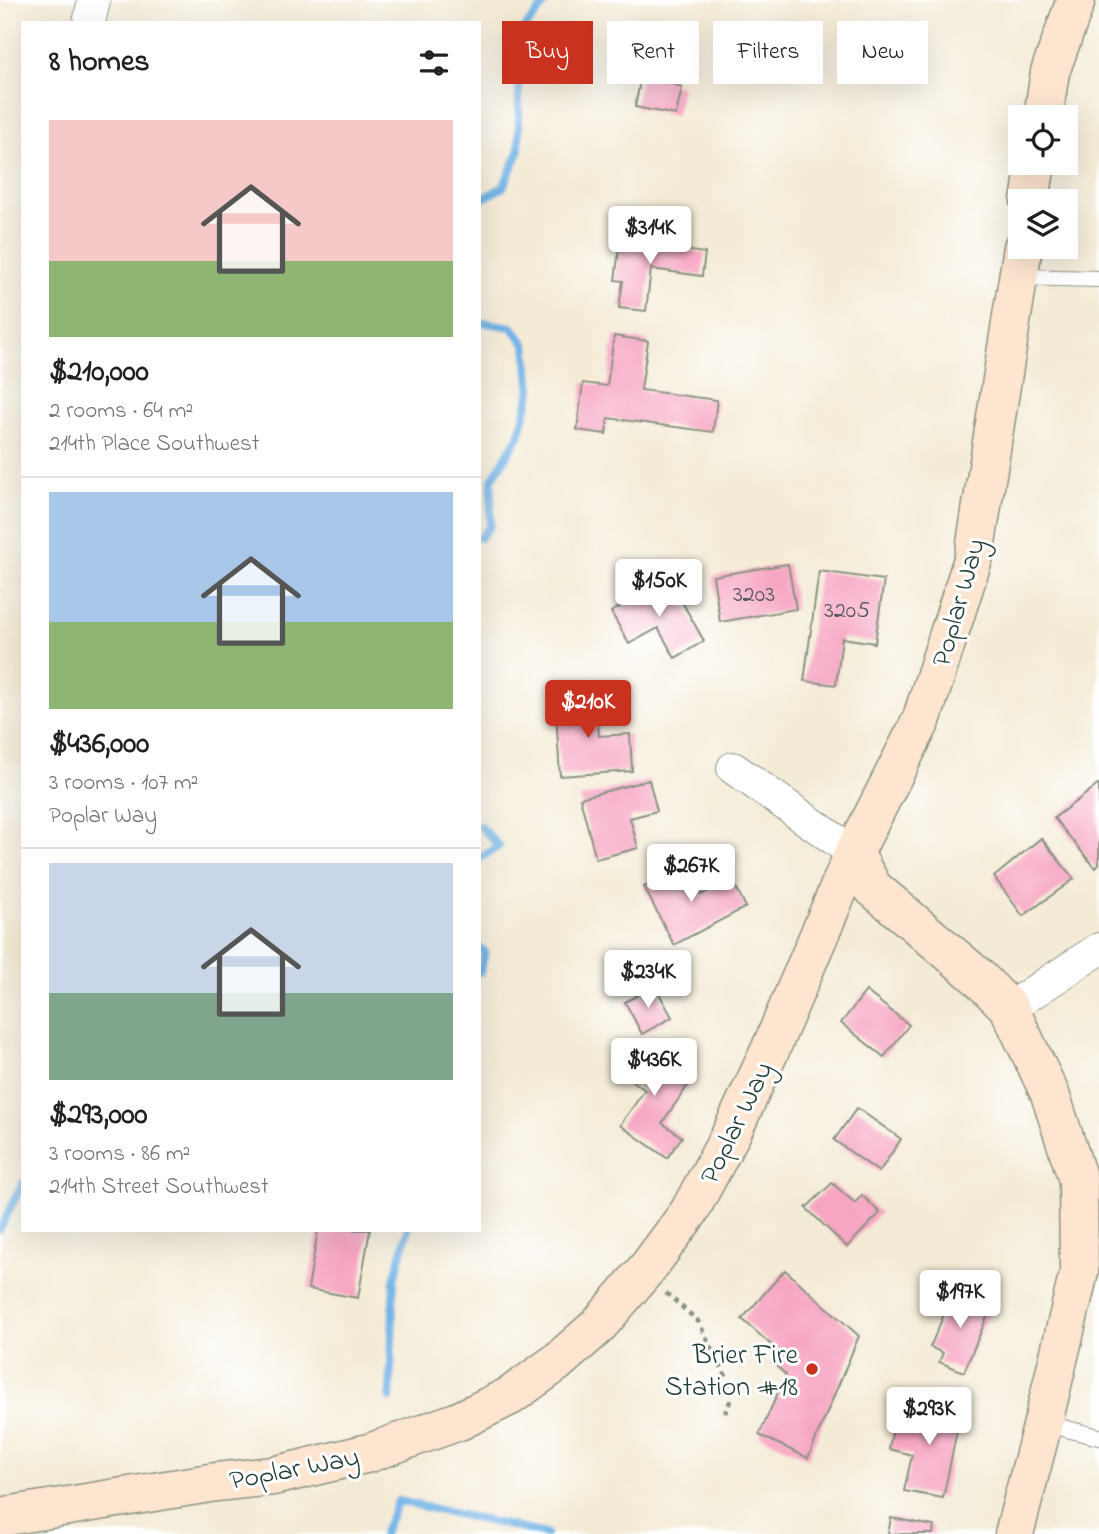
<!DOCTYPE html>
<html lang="en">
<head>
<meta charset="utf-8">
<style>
  body { margin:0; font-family:"Indie Flower",sans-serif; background:#f6f6f6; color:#202124; height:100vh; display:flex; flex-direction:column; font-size:26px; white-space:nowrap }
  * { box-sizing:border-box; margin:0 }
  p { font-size:23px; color:#757577 }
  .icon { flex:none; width:38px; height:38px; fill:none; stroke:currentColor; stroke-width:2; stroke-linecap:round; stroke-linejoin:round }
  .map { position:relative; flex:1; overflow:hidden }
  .details { position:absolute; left:21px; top:21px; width:460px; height:1211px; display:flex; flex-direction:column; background:#fff; border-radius:0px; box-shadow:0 7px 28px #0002 }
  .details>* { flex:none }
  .guide { position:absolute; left:502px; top:21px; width:492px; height:63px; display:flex; gap:14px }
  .fabs { position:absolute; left:1008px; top:105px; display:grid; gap:14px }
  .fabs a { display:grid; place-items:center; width:70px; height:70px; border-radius:0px; background:#fff; box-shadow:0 7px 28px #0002; font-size:35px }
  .price { position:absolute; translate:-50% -60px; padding:0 16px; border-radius:7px; background:#fff; color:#222; font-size:23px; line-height:46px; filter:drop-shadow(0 2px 4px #0008) }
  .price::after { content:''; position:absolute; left:50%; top:42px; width:21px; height:16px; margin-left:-10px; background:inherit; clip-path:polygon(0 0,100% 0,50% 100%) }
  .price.on { background:#c8321e; color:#fff }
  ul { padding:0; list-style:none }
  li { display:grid; align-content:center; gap:14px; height:371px; padding:0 28px }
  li+li { border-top:2px solid #e0e0e0 }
  li span { display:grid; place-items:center; height:217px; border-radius:0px; color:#555 }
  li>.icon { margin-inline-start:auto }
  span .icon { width:126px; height:126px; fill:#fffc; stroke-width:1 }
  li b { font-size:30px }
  h2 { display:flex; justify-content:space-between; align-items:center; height:84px; padding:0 28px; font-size:30px }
  .tag { padding:0 24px; border-radius:0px; background:#fff; box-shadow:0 7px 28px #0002; font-size:24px; line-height:63px }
  .tag.on { background:#c8321e; color:#fff }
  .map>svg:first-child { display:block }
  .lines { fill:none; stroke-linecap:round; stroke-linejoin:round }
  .stream { stroke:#72b4e7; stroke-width:8 }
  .building { fill:#f7a5c2 }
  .lane-casing { stroke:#8a9485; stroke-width:18 }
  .street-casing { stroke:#8a9485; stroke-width:34 }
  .secondary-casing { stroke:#8a9485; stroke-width:41 }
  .path { stroke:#8a9485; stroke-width:4.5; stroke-dasharray:5 5; stroke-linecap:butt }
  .lane { stroke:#fff; stroke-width:16 }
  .street { stroke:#fff; stroke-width:32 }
  .secondary { stroke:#fde5d0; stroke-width:38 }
  .poi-dot { fill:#c8321e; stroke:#fff; stroke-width:2.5 }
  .labels { text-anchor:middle; stroke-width:6; stroke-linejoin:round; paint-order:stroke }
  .number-label { font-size:24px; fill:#555758 }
  .street-label { font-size:28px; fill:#1f3d34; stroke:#fff }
  .poi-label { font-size:28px; fill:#1f3d34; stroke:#fff; text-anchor:end }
</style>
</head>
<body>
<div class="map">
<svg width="1099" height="1534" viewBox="0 0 1099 1534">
  <rect width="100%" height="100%" fill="#fff"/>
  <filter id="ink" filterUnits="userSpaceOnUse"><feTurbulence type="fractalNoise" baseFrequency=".0143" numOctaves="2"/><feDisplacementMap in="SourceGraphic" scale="14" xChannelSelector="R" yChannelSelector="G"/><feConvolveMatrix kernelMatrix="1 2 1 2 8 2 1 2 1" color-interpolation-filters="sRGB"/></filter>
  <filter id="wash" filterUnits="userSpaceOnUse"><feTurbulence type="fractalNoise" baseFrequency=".00686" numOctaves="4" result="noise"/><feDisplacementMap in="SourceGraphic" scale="28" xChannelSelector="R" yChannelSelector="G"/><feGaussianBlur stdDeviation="1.57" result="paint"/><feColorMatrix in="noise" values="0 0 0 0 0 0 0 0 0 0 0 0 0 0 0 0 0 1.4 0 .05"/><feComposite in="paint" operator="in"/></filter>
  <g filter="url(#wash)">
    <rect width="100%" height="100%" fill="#f4ebd6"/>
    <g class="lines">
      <!-- stream -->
      <g class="stream">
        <polyline points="480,200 503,187 519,152 519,35 548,0"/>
        <polyline points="480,322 512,327 526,345 531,391 519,436 492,479 490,526 480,538"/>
        <polyline points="480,826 499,846 480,858"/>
        <polyline points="480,948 485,952 480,972"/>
        <polyline points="0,1229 23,1183"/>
        <polyline points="390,1398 394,1280 408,1230"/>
        <polyline points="383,1534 398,1501 546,1534"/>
      </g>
    </g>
    <g id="blocks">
      <!-- building -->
      <g class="building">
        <polygon points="646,51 677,57 672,84 682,87 676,115 635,107"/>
        <polygon points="621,233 679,241 677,249 705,253 702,276 651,269 646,311 619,308 623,281 615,280"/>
        <polygon points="614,336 648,341 641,390 717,400 713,432 608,418 606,434 577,430 583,383 607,386"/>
        <polygon points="788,564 796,609 720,622 713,576"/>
        <polygon points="819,571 884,580 875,643 842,638 836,685 804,681"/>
        <polygon points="669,579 704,641 675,658 658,628 629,644 611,612"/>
        <polygon points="596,694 599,736 630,734 632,771 560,776 555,697"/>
        <polygon points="649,780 657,811 630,818 638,848 596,859 580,798"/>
        <polygon points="1099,784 1099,864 1095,868 1054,818"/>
        <polygon points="1041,838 1074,879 1023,916 994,877"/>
        <polygon points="685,865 701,895 732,879 746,907 674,945 644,887"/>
        <polygon points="655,986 672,1017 642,1034 625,1002"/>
        <polygon points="866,991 909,1025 884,1057 841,1023"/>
        <polygon points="640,1041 693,1078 662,1123 682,1137 667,1158 620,1125 645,1090 619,1071"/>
        <polygon points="857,1108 901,1139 879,1172 834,1140"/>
        <polygon points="832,1183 855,1203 862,1195 880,1213 847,1247 806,1208"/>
        <polygon points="318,1230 370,1230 358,1298 308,1289"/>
        <polygon points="785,1270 859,1336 808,1458 759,1435 786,1375 772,1362 779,1352 742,1319"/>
        <polygon points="955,1289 992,1305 964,1372 939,1362 943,1353 930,1347"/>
        <polygon points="935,1395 963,1402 943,1498 904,1491 912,1455 889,1449 895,1417 928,1423"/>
        <polygon points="891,1518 934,1526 933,1534 888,1534"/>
      </g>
    </g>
  </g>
  <g filter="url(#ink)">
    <use href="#blocks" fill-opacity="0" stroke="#8a9485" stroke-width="2"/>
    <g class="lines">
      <!-- lane casing -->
      <g class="lane-casing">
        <g id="lane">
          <polyline points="1018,277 1099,279"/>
          <polyline points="1043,1423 1099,1437"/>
        </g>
      </g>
      <!-- street casing -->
      <g class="street-casing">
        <g id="street">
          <polyline points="89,23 94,0"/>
          <polyline points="733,768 854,853"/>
          <polyline points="1009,1008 1099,949"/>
        </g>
      </g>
      <!-- secondary casing -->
      <g class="secondary-casing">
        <g id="secondary">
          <polyline points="1043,117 1050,72 1076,0"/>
          <polyline points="1030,201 1036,163"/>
          <polyline points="854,853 873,888 977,976 1009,1008 1050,1094 1078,1180 1079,1272 1043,1423 1014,1534"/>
          <polyline points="0,1517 216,1482 273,1476 369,1453 459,1421 510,1396 556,1363 598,1326 649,1266 689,1212 732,1132 771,1048 854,853 921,721 974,556 1023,247"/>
        </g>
      </g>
      <!-- path -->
      <polyline class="path" points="666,1293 698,1321 731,1386 732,1397 725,1413"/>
      <!-- lane -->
      <use href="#lane" class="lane"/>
      <!-- street -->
      <use href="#street" class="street"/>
      <!-- secondary -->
      <use href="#secondary" class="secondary"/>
    </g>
  </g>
  <!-- markers -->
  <circle class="poi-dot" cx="812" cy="1369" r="7"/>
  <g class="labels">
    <!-- number labels -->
    <g class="number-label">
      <text x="754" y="601">3203</text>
      <text x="847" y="617">3205</text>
    </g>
    <!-- street labels -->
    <g class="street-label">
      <text transform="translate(957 602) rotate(-74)" y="10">Poplar Way</text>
      <text transform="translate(735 1122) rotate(-64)" y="10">Poplar Way</text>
      <text transform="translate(294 1467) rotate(-11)" y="10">Poplar Way</text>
    </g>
    <!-- poi labels -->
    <g class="poi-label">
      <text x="798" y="1363">Brier Fire<tspan x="798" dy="32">Station #18</tspan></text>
    </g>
  </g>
</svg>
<div class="fabs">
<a><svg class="icon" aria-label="locate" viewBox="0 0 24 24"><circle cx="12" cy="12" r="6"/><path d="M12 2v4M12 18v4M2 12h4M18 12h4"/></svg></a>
<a><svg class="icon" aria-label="layers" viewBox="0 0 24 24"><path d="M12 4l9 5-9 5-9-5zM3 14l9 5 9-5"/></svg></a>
</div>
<b class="price" style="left:650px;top:266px">$314K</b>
<b class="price" style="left:659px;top:619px">$150K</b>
<b class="price on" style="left:588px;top:740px">$210K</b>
<b class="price" style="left:691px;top:904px">$267K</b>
<b class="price" style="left:648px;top:1010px">$234K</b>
<b class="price" style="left:654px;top:1098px">$436K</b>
<b class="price" style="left:960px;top:1330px">$197K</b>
<b class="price" style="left:929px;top:1447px">$293K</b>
<div class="guide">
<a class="tag on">Buy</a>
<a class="tag">Rent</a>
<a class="tag">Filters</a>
<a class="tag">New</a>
</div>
<section class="details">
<h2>8 homes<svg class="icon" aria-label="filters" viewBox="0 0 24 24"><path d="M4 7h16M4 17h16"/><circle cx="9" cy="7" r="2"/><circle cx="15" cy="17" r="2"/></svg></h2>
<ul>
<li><span style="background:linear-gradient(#f6c9c9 65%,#8fb573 0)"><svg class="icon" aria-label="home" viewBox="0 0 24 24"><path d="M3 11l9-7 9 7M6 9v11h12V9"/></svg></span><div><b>$210,000</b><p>2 rooms · 64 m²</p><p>214th Place Southwest</p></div></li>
<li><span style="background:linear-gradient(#a9c7e8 60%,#8fb573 0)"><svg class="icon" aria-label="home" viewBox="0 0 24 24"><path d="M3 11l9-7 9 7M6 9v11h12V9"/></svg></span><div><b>$436,000</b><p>3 rooms · 107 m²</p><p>Poplar Way</p></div></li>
<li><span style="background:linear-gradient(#c9d6e8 60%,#7fa58c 0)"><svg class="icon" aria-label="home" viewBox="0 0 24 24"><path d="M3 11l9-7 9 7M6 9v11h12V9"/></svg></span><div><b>$293,000</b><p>3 rooms · 86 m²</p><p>214th Street Southwest</p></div></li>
</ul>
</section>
</div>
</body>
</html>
